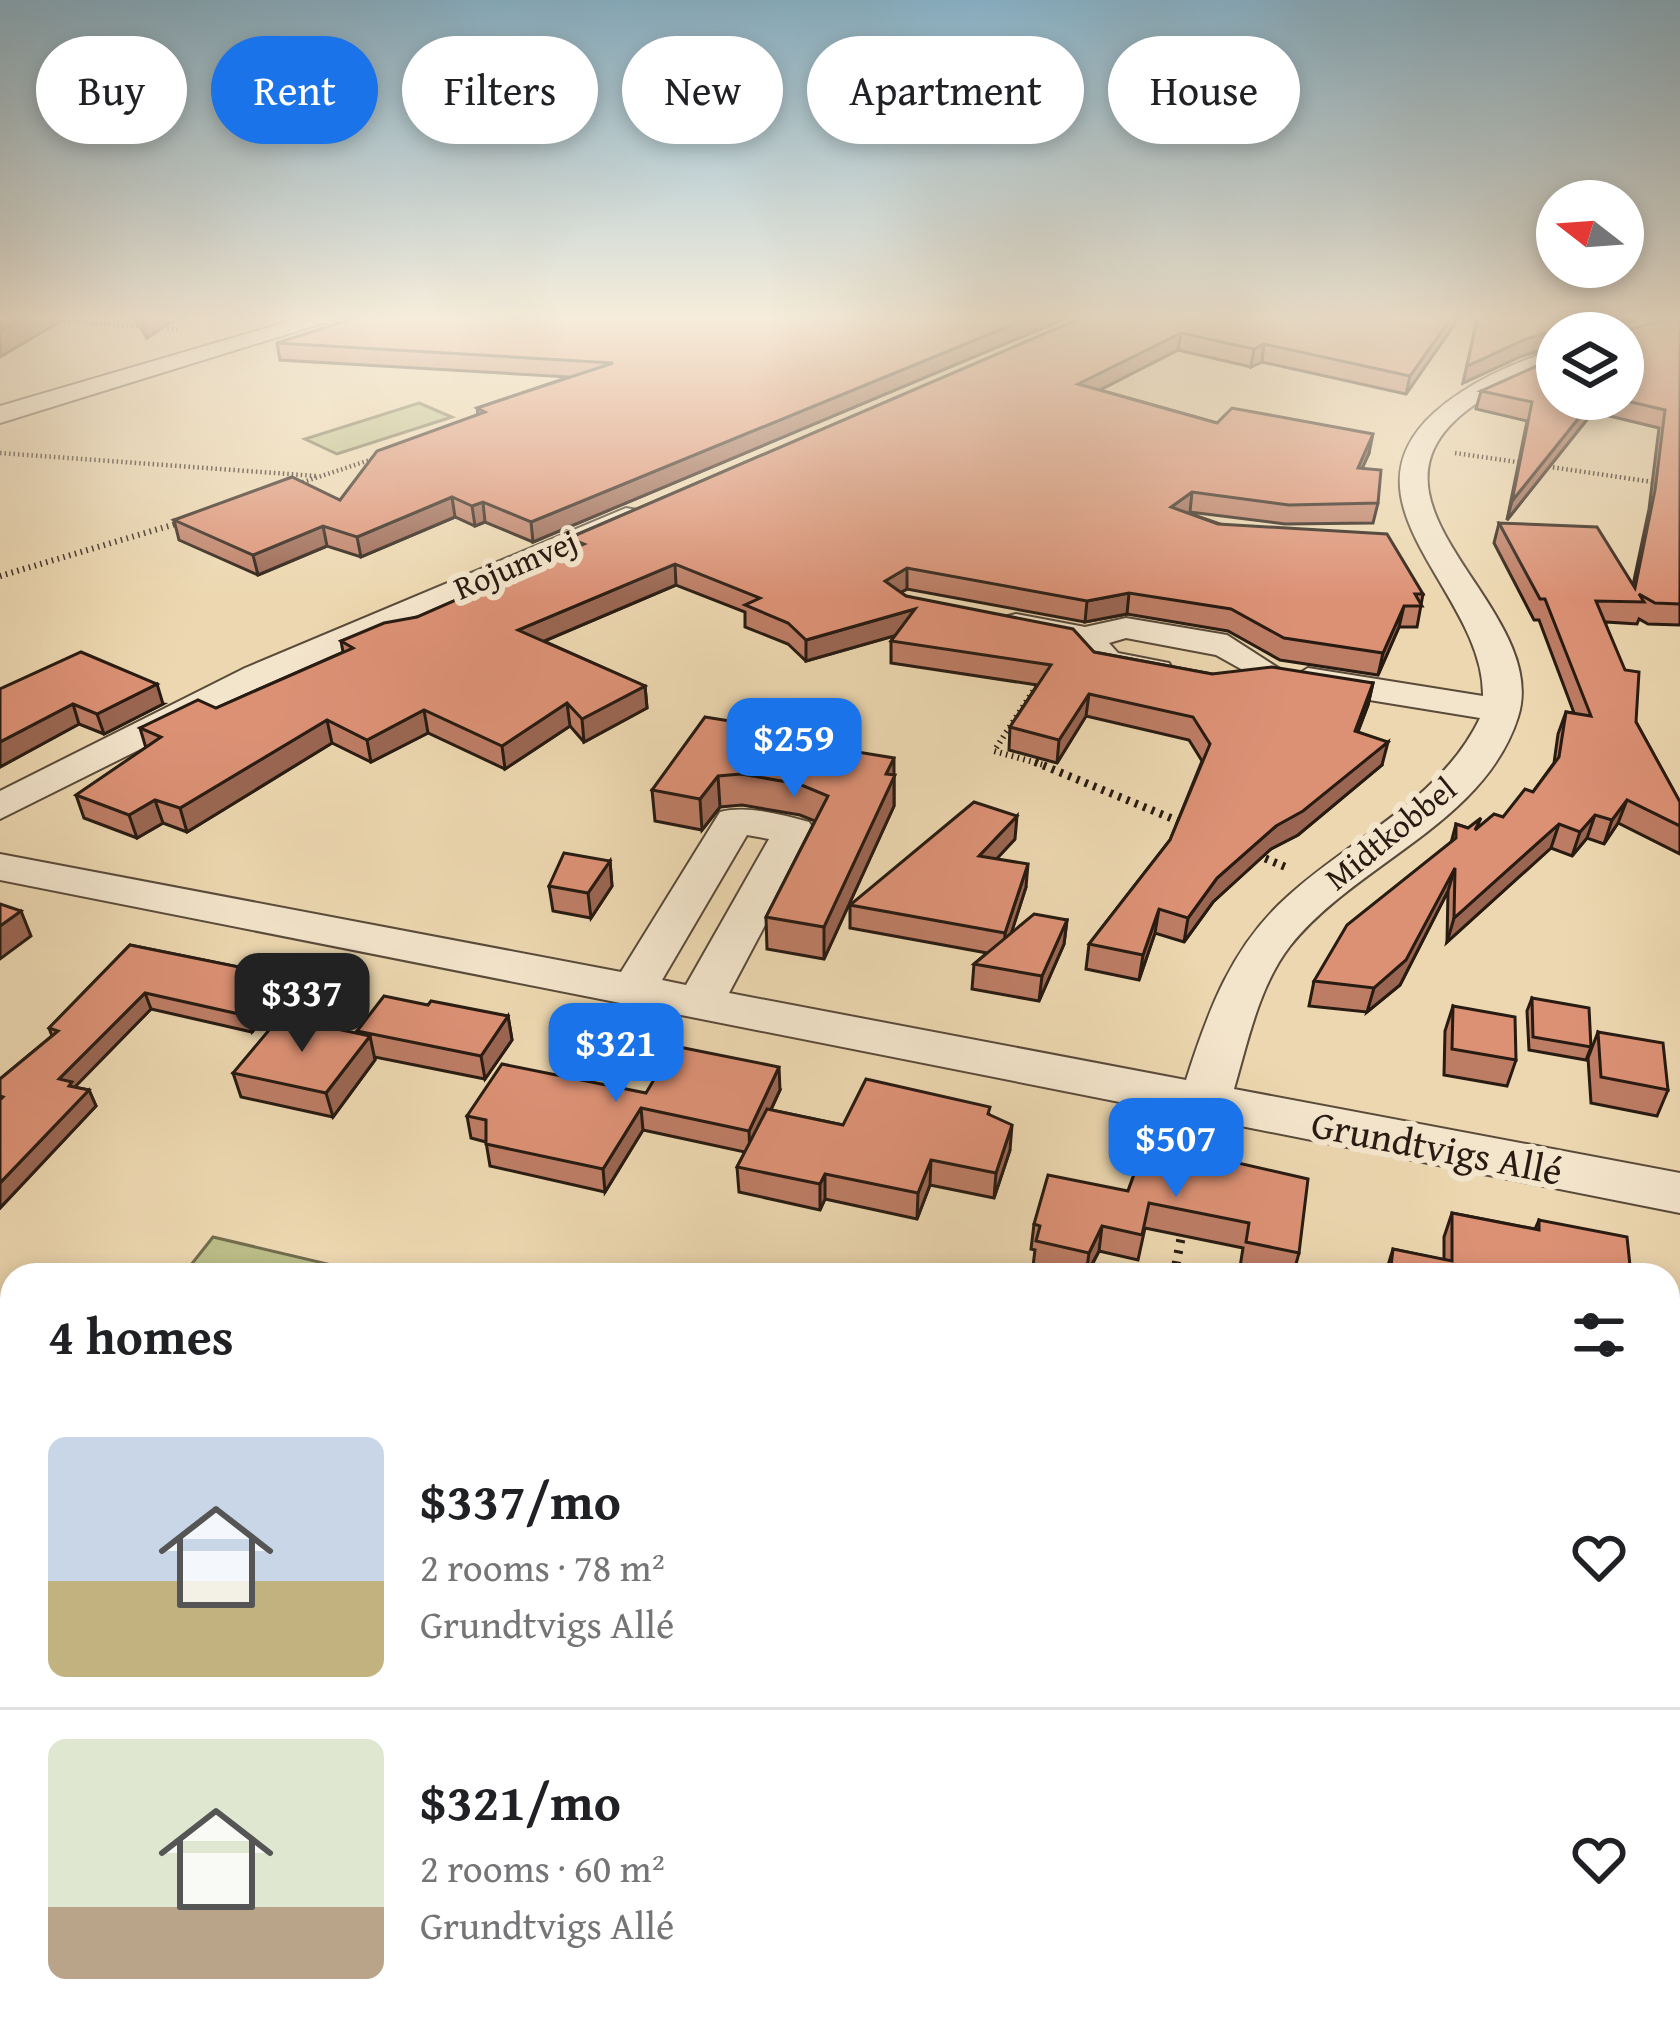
<!DOCTYPE html>
<html lang="en">
<head>
<meta charset="utf-8">
<style>
  body { margin:0; font-family:"Gentium Book Plus",serif; background:#f6f6f6; color:#202124; height:100vh; display:flex; flex-direction:column; font-size:45px; white-space:nowrap }
  * { box-sizing:border-box; margin:0 }
  p { font-size:39px; color:#757577 }
  .icon { flex:none; width:66px; height:66px; fill:none; stroke:currentColor; stroke-width:2; stroke-linecap:round; stroke-linejoin:round }
  .map { position:relative; flex:1; overflow:hidden }
  .panel { position:absolute; left:0px; top:1263px; width:1680px; height:771px; display:flex; flex-direction:column; background:#fff; border-radius:36px 36px 0 0; box-shadow:0 6px 18px #0003 }
  .panel>* { flex:none }
  .guide { position:absolute; left:36px; top:36px; width:1608px; height:108px; display:flex; gap:24px }
  .needle { width:78px; rotate:287deg }
  .tools { position:absolute; left:1536px; top:180px; display:grid; gap:24px }
  .tools a { display:grid; place-items:center; width:108px; height:108px; border-radius:50%; background:#fff; box-shadow:0 6px 18px #0003; font-size:60px }
  .price { position:absolute; translate:-50% -102px; padding:0 27px; border-radius:24px; background:#1a73e8; color:#fff; font-size:39px; line-height:78px; filter:drop-shadow(0 3px 6px #0008) }
  .price::after { content:''; position:absolute; left:50%; top:72px; width:36px; height:27px; margin-left:-18px; background:inherit; clip-path:polygon(0 0,100% 0,50% 100%) }
  .price.active { background:#222; color:#fff }
  ul { padding:0; list-style:none }
  li { display:flex; align-items:center; gap:36px; height:300px; padding:0 48px }
  li+li { border-top:3px solid #e0e0e0 }
  li span { display:grid; place-items:center; flex:none; width:336px; height:240px; border-radius:18px; color:#555 }
  li>.icon { margin-inline-start:auto }
  span .icon { width:144px; height:144px; fill:#fffc; stroke-width:1 }
  li b { font-size:51px }
  h2 { display:flex; justify-content:space-between; align-items:center; height:144px; padding:0 48px; font-size:51px }
  .chip { padding:0 42px; border-radius:54px; background:#fff; box-shadow:0 6px 18px #0003; font-size:42px; line-height:108px }
  .chip.active { background:#1a73e8; color:#fff }
  .map>svg:first-child { display:block }
  .green { fill:#bbbd88; stroke:#726c4d; stroke-width:3 }
  .lines { fill:none; stroke-linecap:round; stroke-linejoin:round }
  .minor-casing { stroke:#594a3a; stroke-width:4 }
  .path-far4 { stroke:#281b12; stroke-width:4.5; stroke-dasharray:1.5 3; stroke-linecap:butt }
  .path-far3 { stroke:#281b12; stroke-width:6; stroke-dasharray:1.5 4.5; stroke-linecap:butt }
  .path-far2 { stroke:#281b12; stroke-width:8; stroke-dasharray:3 6; stroke-linecap:butt }
  .path-far1 { stroke:#281b12; stroke-width:9; stroke-dasharray:3 8; stroke-linecap:butt }
  .path { stroke:#281b12; stroke-width:12; stroke-dasharray:4.5 9; stroke-linecap:butt }
  .minor { fill:#f3e5cc; fill-rule:evenodd }
  .wall { fill:#bd7d65; stroke:#281b12; stroke-width:3 }
  .shaded-wall { fill:#9a6652; stroke:#281b12; stroke-width:3 }
  .building { fill:#dc9175; stroke:#281b12; stroke-width:3 }
  .labels { text-anchor:middle; stroke-width:12; stroke-linejoin:round; paint-order:stroke }
  .far-street-label { font-size:33px; fill:#281b12; stroke:#f3e5cc }
  .street-label { font-size:39px; fill:#281b12; stroke:#f3e5cc }
</style>
</head>
<body>
<div class="map">
<svg width="1680" height="2032" viewBox="0 0 1680 2032">
  <rect width="100%" height="100%" fill="#ecd7b0"/>
  <filter id="stains"><feTurbulence type="fractalNoise" baseFrequency=".00167" numOctaves="4"/><feColorMatrix values="0 0 0 0 .2 0 0 0 0 .09 0 0 0 0 .02 0 0 0 .5 -.17"/></filter>
  <radialGradient id="worn" r=".72"><stop offset=".6" stop-color="#630" stop-opacity="0"/><stop offset="1" stop-color="#630" stop-opacity=".3"/></radialGradient>
  <!-- green -->
  <g class="green">
    <polygon points="419,403 452,417 337,454 305,439"/>
    <polygon points="213,1237 374,1275 183,1275"/>
    <polygon points="12,1381 12,2022 1668,2022 1668,1580 1680,1583 1680,2032 0,2032 0,1382"/>
  </g>
  <g class="lines">
    <!-- minor casing -->
    <g class="minor-casing">
      <g id="minor">
        <polygon points="311,315 349,315 0,423 0,406"/>
        <path d="M1557,350V367C1531,379 1497,388 1474,405C1336,502 1553,606 1518,717C1484,824 1356,863 1290,946C1259,986 1248,1041 1234,1089L1680,1173V1213L0,880V854L621,972L720,812C748,805 782,815 809,822L815,831L729,993L1186,1080C1208,1011 1232,946 1287,897C1352,837 1440,801 1480,718L1308,690L1290,679L1308,668L1483,696C1485,594 1334,504 1434,413C1466,384 1515,361 1557,350ZM747,835L769,839L686,985L662,980Z"/>
        <polygon points="626,508 637,510 641,517 637,524 271,684 0,819 0,791 245,668"/>
        <polygon points="1016,614 1085,627 1126,618 1227,635 1286,673 1268,684 1216,655 1126,638 1109,643 1118,653 1169,663 1174,671 1156,682 1093,669 1073,646 1004,631 999,624 1004,617"/>
        <polygon points="0,1393 12,1394 12,1446 0,1445"/>
        <polygon points="1668,2009 1672,2032 1590,2032 1591,2022 1668,2022"/>
      </g>
    </g>
    <!-- path-far4 -->
    <g class="path-far4">
      <polyline points="55,321 178,329"/>
      <polyline points="0,453 316,476"/>
      <polyline points="1455,453 1524,463"/>
      <polyline points="1544,466 1680,486"/>
      <polyline points="294,485 376,458"/>
    </g>
    <!-- path-far3 -->
    <g class="path-far3">
      <polyline points="0,576 182,522"/>
      <polyline points="1043,676 994,751 1044,765"/>
    </g>
    <!-- path-far2 -->
    <g class="path-far2">
      <polyline points="1035,762 1183,823"/>
      <polyline points="1257,855 1288,868"/>
    </g>
    <!-- path-far1 -->
    <polyline class="path-far1" points="1174,1275 1183,1228"/>
    <!-- path -->
    <g class="path">
      <polyline points="0,1564 12,1570"/>
      <polyline points="0,1618 12,1605"/>
      <polyline points="0,1736 12,1742"/>
      <polyline points="193,2022 211,2032"/>
      <polyline points="706,2022 725,2032"/>
      <polyline points="943,2022 963,2032"/>
      <polyline points="1527,2022 1550,2032"/>
      <polyline points="405,2032 410,2022"/>
      <polyline points="497,2032 502,2022"/>
      <polyline points="612,2032 617,2022"/>
      <polyline points="1273,2032 1275,2022"/>
    </g>
    <!-- minor -->
    <use href="#minor" class="minor"/>
  </g>
  <!-- wall -->
  <g class="wall">
    <polygon points="132,315 181,315 147,338"/>
    <polygon points="365,315 1074,315 533,542 485,522 475,526 455,517 361,557 327,546 258,575 179,540 174,520 340,500 478,414 477,408 569,377 280,360 277,343"/>
    <polygon points="1088,315 1461,315 1406,394 1262,362 1251,367 1178,350 1100,390 1217,423 1369,453 1362,468 1378,503 1373,523 1285,524 1190,512 1188,513 1423,594 1417,627 1399,627 1378,675 1280,660 1228,631 1127,614 1085,622 907,589 900,592 906,596 1094,652 1212,674 1373,683 1368,705 1358,731 1382,765 1298,835 1271,849 1213,902 1184,942 1155,933 1139,980 1086,969 1089,944 1170,840 1202,761 1189,740 1086,716 1057,763 1009,750 1010,727 1037,685 891,663 891,641 896,635 806,661 788,644 745,627 745,612 676,585 544,641 645,686 647,708 584,742 570,726 505,769 428,733 371,762 332,743 187,832 163,823 137,838 84,818 76,795 146,748 140,728 216,708 343,652 341,641 417,617 570,550 569,538"/>
    <polygon points="1478,315 1648,315 1624,324 1625,331 1680,315 1680,625 1648,624 1639,619 1637,624 1605,622 1636,722 1680,802 1680,854 1618,823 1604,844 1587,838 1572,856 1551,848 1447,942 1448,891 1400,985 1367,1012 1309,1006 1314,981 1451,843 1456,824 1468,828 1479,827 1503,817 1533,792 1554,763 1558,734 1566,712 1574,713 1539,620 1534,620 1494,543 1499,523 1633,585 1649,509 1659,428 1593,412 1507,520 1527,421 1476,409 1481,391 1557,399 1623,399 1623,333 1557,333 1557,347 1522,356 1463,383"/>
    <polygon points="0,689 163,704 104,734 79,724 0,767"/>
    <polygon points="856,743 856,752 894,775 894,806 824,959 767,949 766,917 815,821 800,815 742,805 720,807 702,830 655,821 652,790"/>
    <polygon points="1015,839 996,859 1026,887 1011,933 1067,920 1064,944 1039,1001 972,989 974,964 987,953 850,928 850,905"/>
    <polygon points="610,861 612,886 591,918 553,911 549,886"/>
    <polygon points="130,945 283,976 288,992 252,1032 151,1009 74,1087 89,1090 96,1106 0,1208 0,1079 52,1036 49,1028"/>
    <polygon points="1532,998 1591,1047 1586,1060 1529,1050 1527,1011"/>
    <polygon points="428,1005 508,1016 512,1040 485,1079 375,1057 375,1060 333,1117 241,1097 233,1073 357,1033 357,1031"/>
    <polygon points="1453,1006 1516,1060 1507,1086 1444,1075 1445,1031"/>
    <polygon points="1598,1032 1668,1090 1657,1116 1591,1103 1588,1058"/>
    <polygon points="780,1090 771,1110 843,1125 989,1114 1010,1150 994,1198 930,1185 917,1219 825,1199 820,1210 739,1192 737,1167 745,1152 643,1130 605,1192 490,1166 486,1142 471,1138 467,1116 646,1093"/>
    <polygon points="1146,1142 1299,1253 1293,1275 1278,1275 1240,1267 1243,1248 1145,1228 1138,1260 1099,1251 1087,1275 1073,1275 1033,1266 1035,1250 1031,1249 1034,1224 1128,1191"/>
    <polygon points="1452,1213 1535,1229 1539,1220 1631,1275 1385,1275 1393,1249 1444,1260 1444,1237"/>
  </g>
  <!-- shaded-wall -->
  <g class="shaded-wall">
    <polygon points="28,315 71,315 0,357 0,331"/>
    <polygon points="143,315 181,315 147,338 141,316"/>
    <polygon points="1036,315 1074,315 533,542 531,522"/>
    <polygon points="1453,315 1461,315 1406,394 1410,376"/>
    <polygon points="1615,315 1648,315 1611,329"/>
    <polygon points="1560,329 1559,333 1557,333 1556,346 1522,356 1463,383 1467,366 1526,339"/>
    <polygon points="1181,333 1178,350 1076,402 1078,384"/>
    <polygon points="1264,344 1262,362 1251,367 1254,349"/>
    <polygon points="1594,399 1597,399 1593,412 1507,520 1512,501"/>
    <polygon points="1373,434 1369,453 1354,487 1358,468"/>
    <polygon points="1192,492 1190,512 1169,527 1171,507"/>
    <polygon points="452,497 455,517 361,557 357,537"/>
    <polygon points="483,502 485,522 475,526 472,506"/>
    <polygon points="323,526 327,546 258,575 253,555"/>
    <polygon points="675,564 676,585 521,651 518,630"/>
    <polygon points="907,568 907,589 885,601 885,581"/>
    <polygon points="1129,593 1127,614 1085,622 1087,601"/>
    <polygon points="1404,606 1399,627 1378,675 1383,653"/>
    <polygon points="915,609 915,630 806,661 806,640"/>
    <polygon points="1373,683 1368,705 1350,753 1355,731"/>
    <polygon points="157,684 163,704 104,734 97,714"/>
    <polygon points="645,686 647,708 584,742 582,719"/>
    <polygon points="1089,694 1086,716 1057,763 1059,740"/>
    <polygon points="567,703 570,726 505,769 502,746"/>
    <polygon points="73,704 79,724 0,767 0,742"/>
    <polygon points="424,710 428,733 371,762 367,740"/>
    <polygon points="327,720 332,743 187,832 180,808"/>
    <polygon points="1388,742 1382,765 1298,835 1271,849 1213,902 1184,942 1188,918 1217,878 1276,826"/>
    <polygon points="894,758 894,806 824,959 824,927 886,774"/>
    <polygon points="718,776 720,807 702,830 700,799"/>
    <polygon points="155,800 163,823 137,838 129,815"/>
    <polygon points="1627,800 1618,823 1604,844 1612,820"/>
    <polygon points="1595,815 1587,838 1572,856 1580,832"/>
    <polygon points="1017,816 1015,839 978,879 979,856"/>
    <polygon points="1559,824 1551,848 1447,942 1454,918"/>
    <polygon points="610,861 612,886 591,918 588,893"/>
    <polygon points="1028,864 1026,887 1004,956 1005,933"/>
    <polygon points="1455,868 1448,891 1400,985 1367,1012 1374,988"/>
    <polygon points="1159,909 1155,933 1139,980 1143,955"/>
    <polygon points="21,911 31,936 0,959 0,926"/>
    <polygon points="1067,920 1064,944 1039,1001 1042,976"/>
    <polygon points="283,976 288,992 252,1032 248,1016"/>
    <polygon points="145,993 151,1009 66,1096 59,1079"/>
    <polygon points="508,1016 512,1040 485,1079 481,1056"/>
    <polygon points="370,1036 375,1060 333,1117 326,1093"/>
    <polygon points="779,1067 780,1090 750,1154 749,1131"/>
    <polygon points="89,1090 96,1106 0,1208 0,1183"/>
    <polygon points="641,1108 643,1130 605,1192 603,1169"/>
    <polygon points="1012,1125 1010,1150 994,1198 996,1173"/>
    <polygon points="931,1160 930,1185 917,1219 918,1193"/>
    <polygon points="825,1174 825,1199 820,1210 820,1184"/>
    <polygon points="1102,1226 1099,1251 1086,1275 1089,1253"/>
  </g>
  <!-- building -->
  <g class="building">
    <polygon points="0,315 28,315 0,331"/>
    <polygon points="365,315 1036,315 531,522 483,502 472,506 452,497 357,537 323,526 253,555 174,520 292,477 340,500 377,451 485,412 477,408 613,363 277,343"/>
    <polygon points="1088,315 1453,315 1410,376 1264,344 1254,349 1181,333 1078,384 1217,423 1232,408 1373,434 1358,468 1381,470 1378,503 1289,505 1192,492 1171,507 1218,524 1387,534 1423,594 1415,594 1422,606 1404,606 1383,653 1284,638 1231,609 1129,593 1087,601 907,568 885,581 906,596 1073,629 1094,652 1212,674 1272,667 1373,683 1355,731 1388,742 1303,811 1276,826 1217,878 1188,918 1159,909 1143,955 1089,944 1170,840 1210,744 1193,717 1089,694 1059,740 1010,727 1051,665 891,641 915,609 806,640 788,623 745,605 760,598 675,564 518,630 645,686 582,719 567,703 502,746 424,710 367,740 327,720 180,808 155,800 129,815 76,795 161,737 140,728 198,700 216,708 353,648 341,641 384,623 417,617 584,544 569,538"/>
    <polygon points="1478,315 1615,315 1613,317 1623,321 1625,331 1680,315 1680,604 1655,603 1639,594 1644,602 1596,601 1625,670 1639,672 1636,722 1680,802 1680,826 1627,800 1612,820 1595,815 1580,832 1559,824 1454,918 1455,868 1406,960 1374,988 1314,981 1347,925 1456,838 1456,824 1468,828 1481,818 1475,830 1494,814 1503,817 1525,789 1533,792 1559,757 1566,712 1591,716 1545,599 1540,599 1499,523 1597,527 1635,588 1655,490 1665,410 1618,399 1623,399 1623,333 1566,333 1560,329 1526,339 1467,366"/>
    <polygon points="1557,357 1557,399 1594,399 1512,501 1532,402 1481,391"/>
    <polygon points="81,652 157,684 97,714 73,704 0,742 0,689"/>
    <polygon points="705,717 843,739 856,743 851,751 894,758 886,774 895,775 824,927 766,917 828,796 799,784 741,774 718,776 700,799 652,790"/>
    <polygon points="974,802 1017,816 979,856 1028,864 1005,933 850,905"/>
    <polygon points="564,853 610,861 588,893 549,886"/>
    <polygon points="0,904 21,911 0,926"/>
    <polygon points="1034,914 1067,920 1042,976 974,964"/>
    <polygon points="130,945 283,976 248,1016 145,993 59,1079 72,1082 69,1086 89,1090 0,1183 0,1100 3,1097 0,1096 0,1079 58,1031 49,1028"/>
    <polygon points="384,996 428,1005 431,1001 508,1016 481,1056 357,1031"/>
    <polygon points="1532,998 1589,1008 1591,1047 1533,1037"/>
    <polygon points="1453,1006 1515,1017 1516,1060 1452,1049"/>
    <polygon points="280,1017 370,1036 326,1093 233,1073"/>
    <polygon points="1598,1032 1663,1043 1668,1090 1601,1077"/>
    <polygon points="674,1046 779,1067 749,1131 641,1108 603,1169 486,1144 486,1120 467,1116 502,1064 646,1093"/>
    <polygon points="866,1079 990,1107 988,1114 1012,1125 996,1173 931,1160 918,1193 825,1174 820,1184 737,1167 767,1109 843,1125"/>
    <polygon points="1146,1142 1308,1179 1299,1253 1246,1242 1249,1223 1149,1203 1142,1235 1102,1226 1089,1253 1036,1241 1040,1226 1034,1224 1048,1175 1128,1191"/>
    <polygon points="1452,1213 1539,1230 1539,1220 1627,1237 1631,1275 1390,1275 1393,1249 1452,1261"/>
  </g>
  <!-- sky -->
  <linearGradient id="sky" x2="0" y2="1"><stop stop-color="#88b6cf"/><stop offset="0.53" stop-color="#f6eddb"/><stop offset="1" stop-color="#f6eddb" stop-opacity="0"/></linearGradient>
  <rect width="1680" height="599" fill="url(#sky)"/>
  <g class="labels">
    <!-- far-street labels -->
    <g class="far-street-label">
      <text transform="translate(515 564) rotate(-23)" y="12">Rojumvej</text>
      <text transform="translate(1390 833) rotate(-39)" y="12">Midtkobbel</text>
    </g>
    <!-- street labels -->
    <g class="street-label">
      <text transform="translate(1437 1147) rotate(11)" y="14">Grundtvigs Allé</text>
    </g>
  </g>
  <rect width="100%" height="100%" filter="url(#stains)"/>
  <rect width="100%" height="100%" fill="url(#worn)"/>
</svg>
<div class="tools">
<a><svg class="needle" viewBox="-14 -14 28 28"><path d="M0-13l5 13h-10z" fill="#e53935"/><path d="M0 13l5-13h-10z" fill="#757577"/></svg></a>
<a><svg class="icon" aria-label="layers" viewBox="0 0 24 24"><path d="M12 4l9 5-9 5-9-5zM3 14l9 5 9-5"/></svg></a>
</div>
<b class="price" style="left:794px;top:800px">$259</b>
<b class="price active" style="left:302px;top:1055px">$337</b>
<b class="price" style="left:616px;top:1105px">$321</b>
<b class="price" style="left:1176px;top:1200px">$507</b>
<div class="guide">
<a class="chip">Buy</a>
<a class="chip active">Rent</a>
<a class="chip">Filters</a>
<a class="chip">New</a>
<a class="chip">Apartment</a>
<a class="chip">House</a>
</div>
<section class="panel">
<h2>4 homes<svg class="icon" aria-label="filters" viewBox="0 0 24 24"><path d="M4 7h16M4 17h16"/><circle cx="9" cy="7" r="2"/><circle cx="15" cy="17" r="2"/></svg></h2>
<ul>
<li><span style="background:linear-gradient(#c9d6e8 60%,#c2b280 0)"><svg class="icon" aria-label="home" viewBox="0 0 24 24"><path d="M3 11l9-7 9 7M6 9v11h12V9"/></svg></span><div><b>$337/mo</b><p>2 rooms · 78 m²</p><p>Grundtvigs Allé</p></div><svg class="icon" aria-label="heart" viewBox="0 0 24 24"><path d="M12 20l-8-8c-3-5 5-10 8-4 3-6 11-1 8 4z"/></svg></li>
<li><span style="background:linear-gradient(#dfe7d0 70%,#b9a48a 0)"><svg class="icon" aria-label="home" viewBox="0 0 24 24"><path d="M3 11l9-7 9 7M6 9v11h12V9"/></svg></span><div><b>$321/mo</b><p>2 rooms · 60 m²</p><p>Grundtvigs Allé</p></div><svg class="icon" aria-label="heart" viewBox="0 0 24 24"><path d="M12 20l-8-8c-3-5 5-10 8-4 3-6 11-1 8 4z"/></svg></li>
</ul>
</section>
</div>
</body>
</html>
